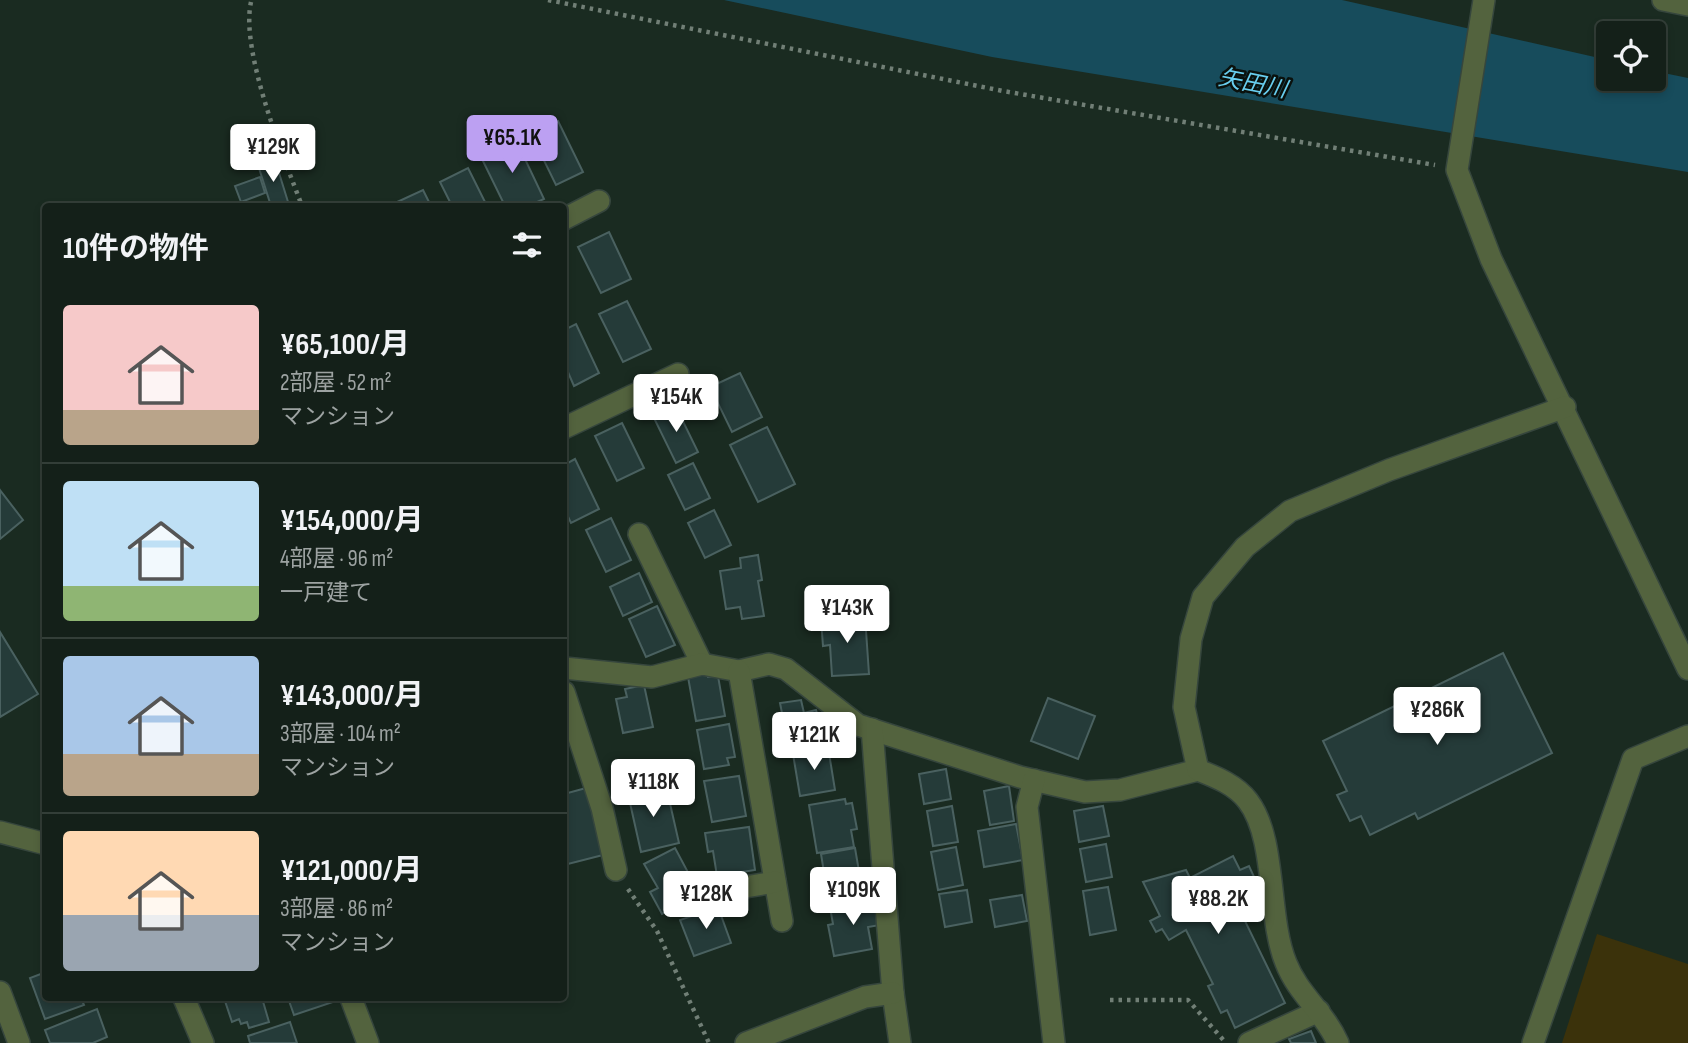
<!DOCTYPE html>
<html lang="ja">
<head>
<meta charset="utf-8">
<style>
  body { margin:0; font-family:"Sofia Sans Condensed","Noto Sans JP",sans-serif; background:#212d26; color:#f1f3f6; height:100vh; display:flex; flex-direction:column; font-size:26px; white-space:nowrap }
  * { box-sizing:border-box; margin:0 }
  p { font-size:23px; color:#9da3a2 }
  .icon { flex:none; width:38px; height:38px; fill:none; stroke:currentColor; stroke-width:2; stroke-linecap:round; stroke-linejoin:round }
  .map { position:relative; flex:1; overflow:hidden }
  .side { position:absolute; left:42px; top:203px; width:525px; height:798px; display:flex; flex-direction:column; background:#142019; border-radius:7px; box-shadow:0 4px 10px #0003,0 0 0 2px #333e38 }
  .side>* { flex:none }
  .tools { position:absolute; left:1596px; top:21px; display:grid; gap:14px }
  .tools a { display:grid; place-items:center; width:70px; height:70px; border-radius:7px; background:#142019; box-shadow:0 4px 10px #0003,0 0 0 2px #333e38; font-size:35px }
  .price { position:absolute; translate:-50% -60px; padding:0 16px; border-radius:7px; background:#fff; color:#222; font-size:23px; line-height:46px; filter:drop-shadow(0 2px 4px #0008) }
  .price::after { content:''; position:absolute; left:50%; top:42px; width:21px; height:16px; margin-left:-10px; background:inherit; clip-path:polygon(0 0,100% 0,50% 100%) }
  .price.on { background:#bca0f2; color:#111 }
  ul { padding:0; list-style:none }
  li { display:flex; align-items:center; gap:21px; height:175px; padding:0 21px }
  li+li { border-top:2px solid #333e38 }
  li span { display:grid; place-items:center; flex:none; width:196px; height:140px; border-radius:7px; color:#555 }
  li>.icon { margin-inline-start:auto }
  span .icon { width:84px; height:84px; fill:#fffc; stroke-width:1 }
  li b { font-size:30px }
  h2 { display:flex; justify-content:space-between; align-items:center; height:84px; padding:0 21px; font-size:30px }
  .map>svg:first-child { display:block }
  .green { fill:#3b320b }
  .water { fill:#174c5c }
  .building { fill:#253b39; stroke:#4a6160; stroke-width:2 }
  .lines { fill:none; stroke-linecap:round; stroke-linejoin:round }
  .minor-casing { stroke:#36463d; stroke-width:24 }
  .path { stroke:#717f76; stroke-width:4.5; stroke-dasharray:3.5 5; stroke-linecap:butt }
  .minor { stroke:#53633e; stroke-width:21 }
  .labels { text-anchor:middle; stroke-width:5; stroke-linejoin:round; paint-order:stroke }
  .water-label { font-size:23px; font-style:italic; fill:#68ceef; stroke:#0a110d }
</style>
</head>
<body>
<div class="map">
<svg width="1688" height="1043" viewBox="0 0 1688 1043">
  <rect width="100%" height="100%" fill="#1a2b21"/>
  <!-- green -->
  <polygon class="green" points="1597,934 1688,964 1688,1043 1562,1043"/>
  <!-- water -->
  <polygon class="water" points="724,0 1342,0 1608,60 1608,79 1654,79 1654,71 1688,78 1688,172 992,57"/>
  <!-- building -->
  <g class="building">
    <polygon points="558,121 583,172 556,185 531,134"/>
    <polygon points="515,138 544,199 528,206 505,206 480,155"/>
    <polygon points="275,160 289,205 286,206 271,206 258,165"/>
    <polygon points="468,168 487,206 452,206 440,182"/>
    <polygon points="260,177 265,193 241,202 235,186"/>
    <polygon points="423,190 431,206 397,206 395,203"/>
    <polygon points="609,232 631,279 601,293 578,247"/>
    <polygon points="627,301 651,349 623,362 599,314"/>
    <polygon points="576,324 599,373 574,386 564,363 564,330"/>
    <polygon points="740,373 762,417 732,432 710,387"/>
    <polygon points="675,405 698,452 676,463 653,416"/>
    <polygon points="622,423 644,468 617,481 595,436"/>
    <polygon points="767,427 795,484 758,502 730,445"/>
    <polygon points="575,459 599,509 571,523 564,508 564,465"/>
    <polygon points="693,463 710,498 685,510 668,475"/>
    <polygon points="0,490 23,520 0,539"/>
    <polygon points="714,510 731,545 705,558 688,523"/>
    <polygon points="611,518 631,560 606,572 586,530"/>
    <polygon points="758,555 762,580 758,581 764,616 742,619 740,607 726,609 720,571 741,568 740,558"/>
    <polygon points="639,573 652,602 623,616 610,587"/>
    <polygon points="657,606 675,645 646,657 629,619"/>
    <polygon points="865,616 869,674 832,676 830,645 823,646 821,619"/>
    <polygon points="0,632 38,694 0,717"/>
    <polygon points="1503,653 1552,753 1418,819 1415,813 1370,835 1361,816 1350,821 1337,795 1347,791 1323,741"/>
    <polygon points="707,674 708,677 718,676 725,716 696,721 688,677"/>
    <polygon points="644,685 653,727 623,733 616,699 627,697 625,689"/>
    <polygon points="1048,698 1095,716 1078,759 1031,741"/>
    <polygon points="801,700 804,713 816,710 826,745 790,753 780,703"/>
    <polygon points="729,724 735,757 727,758 729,765 704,769 697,730"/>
    <polygon points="828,747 835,790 800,796 793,754"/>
    <polygon points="946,769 951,799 924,804 919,774"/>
    <polygon points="739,776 746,816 712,822 704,781"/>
    <polygon points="666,786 679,843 641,852 628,794"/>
    <polygon points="1009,786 1014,821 990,825 984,791"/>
    <polygon points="586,788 603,855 564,865 564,794"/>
    <polygon points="845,799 846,804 852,803 857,829 851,830 854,847 817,853 809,805"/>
    <polygon points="952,806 958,842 933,846 927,811"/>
    <polygon points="1103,806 1109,836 1079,842 1074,811"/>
    <polygon points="1016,824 1023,860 984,867 978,831"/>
    <polygon points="749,827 755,870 717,876 713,851 708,852 705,833"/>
    <polygon points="1106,844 1112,877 1086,882 1080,849"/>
    <polygon points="956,847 963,885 938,890 931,852"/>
    <polygon points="675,848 691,878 682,883 690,899 662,914 650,892 658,888 644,864"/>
    <polygon points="855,848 861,883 852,885 854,899 829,903 821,854"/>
    <polygon points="1233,856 1240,870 1249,866 1255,879 1238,887 1251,915 1244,919 1285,1003 1235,1028 1227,1010 1221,1013 1208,986 1213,984 1186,930 1169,940 1162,929 1156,932 1150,921 1160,916 1143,882 1186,870 1190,878"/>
    <polygon points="1108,887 1116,930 1090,935 1083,891"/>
    <polygon points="967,890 972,922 945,927 939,894"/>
    <polygon points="1022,895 1027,921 995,927 990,900"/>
    <polygon points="876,899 880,925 868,927 872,949 834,956 828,925 833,924 830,907"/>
    <polygon points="718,907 731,943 694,956 680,920"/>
    <polygon points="46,972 46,998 81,998 84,1005 45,1019 30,978"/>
    <polygon points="224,998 262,998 269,1022 249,1028 247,1022 241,1024 239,1019 232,1022"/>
    <polygon points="288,998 338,998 339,1000 294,1015"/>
    <polygon points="97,1009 107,1037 93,1043 50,1043 45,1030"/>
    <polygon points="290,1022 297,1043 250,1043 248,1036"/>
    <polygon points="1311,1031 1316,1043 1291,1043 1289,1039"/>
  </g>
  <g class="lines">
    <!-- minor casing -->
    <g class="minor-casing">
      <g id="minor">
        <polyline points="1484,0 1457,170 1491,259 1688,669"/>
        <polyline points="1663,0 1688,5"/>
        <polyline points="564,219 599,201"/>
        <polyline points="564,428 678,374"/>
        <polyline points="639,534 702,664"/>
        <polyline points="564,668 652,677 702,664 739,671 769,664 786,669 858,725 1020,777 1085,792 1120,790 1198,770"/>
        <polyline points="739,671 782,921"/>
        <polyline points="564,692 602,808 616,870"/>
        <polyline points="872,729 893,993 900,1043"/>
        <polyline points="1034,780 1027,807 1054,1043"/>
        <polyline points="0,832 46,844"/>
        <polyline points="703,894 775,882"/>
        <polyline points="0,992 19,1043"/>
        <polyline points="184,998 203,1043"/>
        <polyline points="351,998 368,1043"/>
        <polyline points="746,1043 865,997 893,993"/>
        <polyline points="1249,1043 1319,1011"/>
        <path d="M1338,1043C1325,1013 1298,994 1286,963C1267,917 1277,839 1248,801C1236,785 1216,777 1198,770L1184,707L1191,639L1203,597L1245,547L1290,511L1389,470L1565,407"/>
        <polyline points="1533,1043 1633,759 1688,736"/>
      </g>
    </g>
    <!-- path -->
    <g class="path">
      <polyline points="548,0 1003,91 1435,165"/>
      <path d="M251,2C240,51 284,158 302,206"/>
      <polyline points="628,889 657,931 709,1043"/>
      <polyline points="1110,1000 1188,1000 1226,1043"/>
    </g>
    <!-- minor -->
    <use href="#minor" class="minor"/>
  </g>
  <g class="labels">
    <!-- water labels -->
    <g class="water-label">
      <text transform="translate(1253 83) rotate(11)" y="8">矢田川</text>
    </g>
  </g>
</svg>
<div class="tools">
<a><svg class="icon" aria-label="locate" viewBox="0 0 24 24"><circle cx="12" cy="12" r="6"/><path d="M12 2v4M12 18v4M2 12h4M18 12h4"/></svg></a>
</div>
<b class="price on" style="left:512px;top:175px">¥65.1K</b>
<b class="price" style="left:273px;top:184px">¥129K</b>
<b class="price" style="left:676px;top:434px">¥154K</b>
<b class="price" style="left:847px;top:645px">¥143K</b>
<b class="price" style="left:1437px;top:747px">¥286K</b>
<b class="price" style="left:814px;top:772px">¥121K</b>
<b class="price" style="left:653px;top:819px">¥118K</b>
<b class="price" style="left:853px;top:927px">¥109K</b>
<b class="price" style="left:706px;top:931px">¥128K</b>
<b class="price" style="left:1218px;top:936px">¥88.2K</b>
<section class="side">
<h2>10件の物件<svg class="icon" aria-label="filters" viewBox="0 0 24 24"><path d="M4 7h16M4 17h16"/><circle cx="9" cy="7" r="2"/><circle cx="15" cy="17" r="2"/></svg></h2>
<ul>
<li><span style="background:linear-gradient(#f6c9c9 75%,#b9a48a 0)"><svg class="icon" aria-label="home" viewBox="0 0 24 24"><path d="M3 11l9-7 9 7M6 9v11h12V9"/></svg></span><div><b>¥65,100/月</b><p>2部屋 · 52 m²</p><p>マンション</p></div></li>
<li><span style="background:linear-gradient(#bfe0f5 75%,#8fb573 0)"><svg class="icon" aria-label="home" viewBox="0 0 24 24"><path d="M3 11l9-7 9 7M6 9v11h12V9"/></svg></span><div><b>¥154,000/月</b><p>4部屋 · 96 m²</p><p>一戸建て</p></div></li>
<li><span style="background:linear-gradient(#a9c7e8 70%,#b9a48a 0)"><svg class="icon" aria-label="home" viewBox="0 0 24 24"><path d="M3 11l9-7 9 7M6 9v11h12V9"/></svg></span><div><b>¥143,000/月</b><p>3部屋 · 104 m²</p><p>マンション</p></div></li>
<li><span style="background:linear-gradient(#ffd9b3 60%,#9aa5b1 0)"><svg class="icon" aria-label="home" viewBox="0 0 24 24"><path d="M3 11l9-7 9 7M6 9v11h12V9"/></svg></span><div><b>¥121,000/月</b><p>3部屋 · 86 m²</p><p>マンション</p></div></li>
</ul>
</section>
</div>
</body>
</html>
